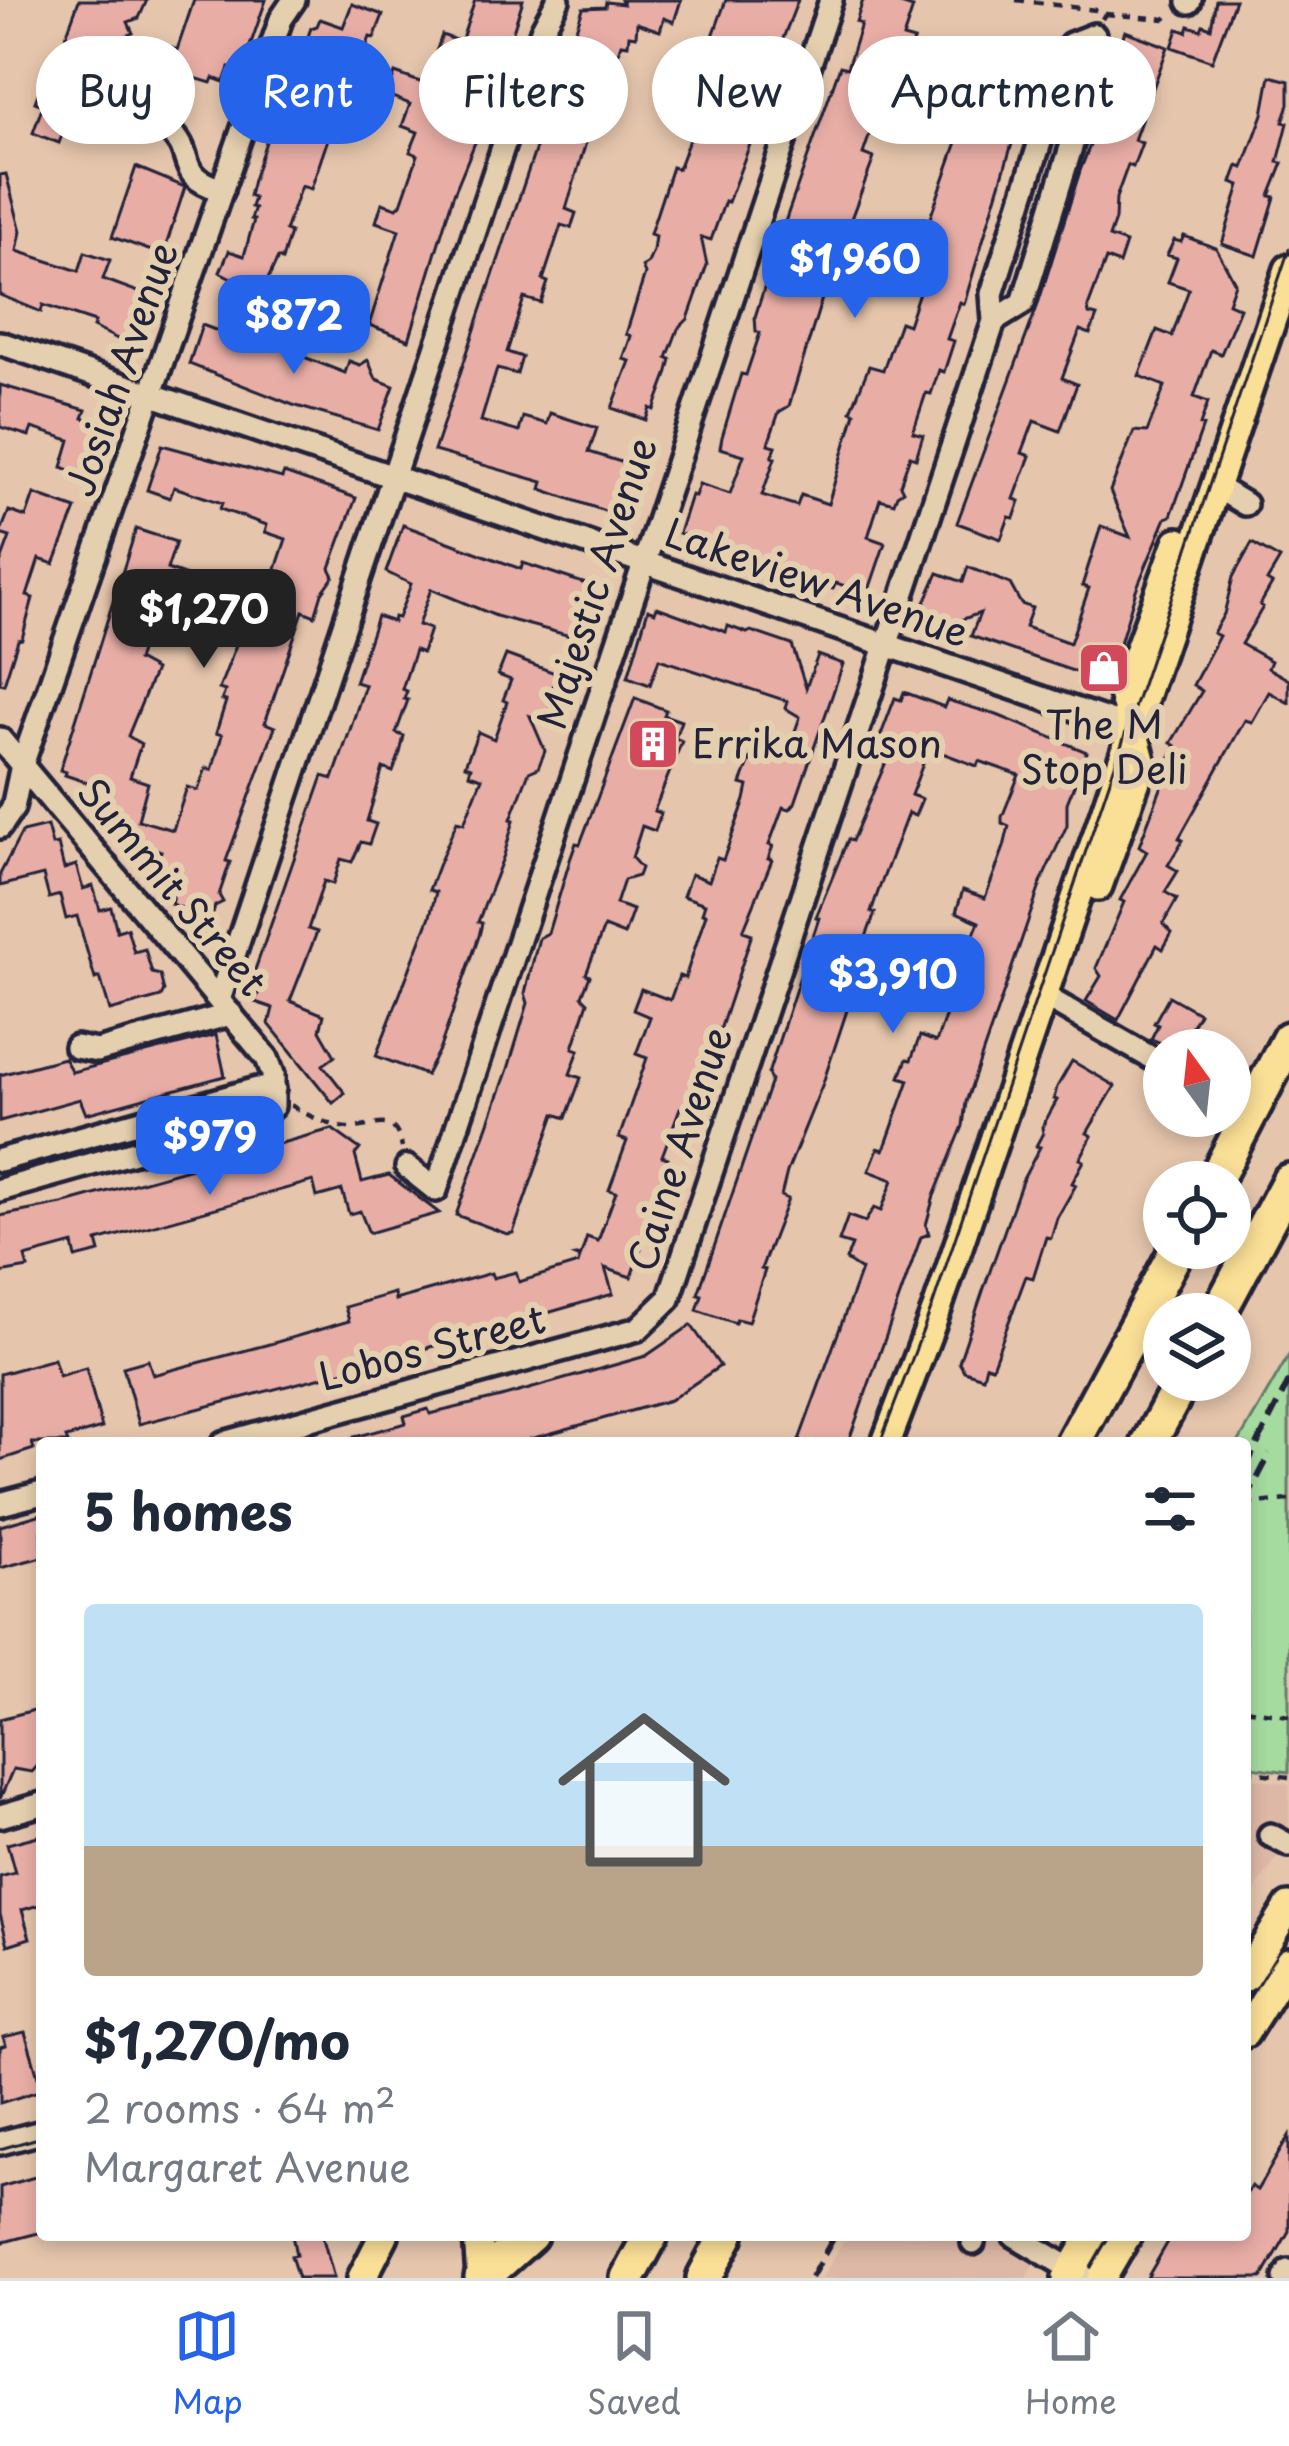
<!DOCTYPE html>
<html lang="en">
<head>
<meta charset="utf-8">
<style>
  body { margin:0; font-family:"Playpen Sans",sans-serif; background:#f2f2f3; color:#1f2937; height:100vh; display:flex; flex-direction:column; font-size:45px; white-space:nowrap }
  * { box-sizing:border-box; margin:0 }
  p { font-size:39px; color:#747a83 }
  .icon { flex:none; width:66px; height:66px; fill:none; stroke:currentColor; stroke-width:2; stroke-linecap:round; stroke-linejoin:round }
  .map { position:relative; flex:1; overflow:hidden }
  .panel { position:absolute; left:36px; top:1437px; width:1215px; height:804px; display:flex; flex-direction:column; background:#fff; border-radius:12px; box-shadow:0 6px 18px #0003 }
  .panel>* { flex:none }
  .top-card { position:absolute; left:36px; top:36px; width:1218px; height:108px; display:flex; gap:24px }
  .needle { width:78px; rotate:345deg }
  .controls { position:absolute; left:1143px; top:1029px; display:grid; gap:24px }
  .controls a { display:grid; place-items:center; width:108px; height:108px; border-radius:50%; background:#fff; box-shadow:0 6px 18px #0003; font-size:60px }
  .price { position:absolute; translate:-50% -102px; padding:0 27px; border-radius:24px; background:#2563eb; color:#fff; font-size:39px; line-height:78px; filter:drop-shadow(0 3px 6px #0008) }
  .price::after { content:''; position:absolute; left:50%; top:72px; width:36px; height:27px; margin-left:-18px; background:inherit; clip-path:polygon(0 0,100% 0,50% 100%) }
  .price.selected { background:#222; color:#fff }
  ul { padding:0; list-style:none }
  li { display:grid; align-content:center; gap:24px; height:636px; padding:0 48px }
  li span { display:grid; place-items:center; height:372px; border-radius:12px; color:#555 }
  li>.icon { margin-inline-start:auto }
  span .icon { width:216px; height:216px; fill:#fffc; stroke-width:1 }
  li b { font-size:51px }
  h2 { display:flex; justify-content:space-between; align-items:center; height:144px; padding:0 48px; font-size:51px }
  .tag { padding:0 42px; border-radius:54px; background:#fff; box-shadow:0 6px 18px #0003; font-size:42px; line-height:108px }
  .tag.selected { background:#2563eb; color:#fff }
  .tab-bar { display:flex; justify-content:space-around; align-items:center; height:168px; border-top:3px solid #e0e1e3; background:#fff; font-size:33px; color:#747a83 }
  .tab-bar a { display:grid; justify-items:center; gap:6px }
  .tab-bar .selected { color:#2563eb }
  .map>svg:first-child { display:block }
  .built { fill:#deb8a6 }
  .green { fill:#a5db9f; stroke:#647e6d; stroke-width:3 }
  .building { fill:#e8aea6; stroke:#22223b; stroke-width:3 }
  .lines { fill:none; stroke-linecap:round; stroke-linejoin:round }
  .minor-casing { stroke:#22223b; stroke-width:30 }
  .major-casing { stroke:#22223b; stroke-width:36 }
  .highway-casing { stroke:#22223b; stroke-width:42 }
  .path { stroke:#22223b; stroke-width:4.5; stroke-dasharray:9 9; stroke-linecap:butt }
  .minor { stroke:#e4cfae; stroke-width:21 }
  .major { stroke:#fadf96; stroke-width:27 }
  .highway { stroke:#fadf96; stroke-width:33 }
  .tram { stroke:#22223b; stroke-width:3 }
  .rail { stroke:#22223b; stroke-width:6; stroke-dasharray:18 9; stroke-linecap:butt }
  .labels { text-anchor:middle; stroke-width:12; stroke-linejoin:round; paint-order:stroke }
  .street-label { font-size:39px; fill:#22223b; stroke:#e4cfae }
  .poi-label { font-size:39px; fill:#22223b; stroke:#e4cfae }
</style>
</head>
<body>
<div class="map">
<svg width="1289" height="2278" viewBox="0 0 1289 2278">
  <rect width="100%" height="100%" fill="#e5c5ac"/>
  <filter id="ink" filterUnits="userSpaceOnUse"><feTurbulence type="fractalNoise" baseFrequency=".00833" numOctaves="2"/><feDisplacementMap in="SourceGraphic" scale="24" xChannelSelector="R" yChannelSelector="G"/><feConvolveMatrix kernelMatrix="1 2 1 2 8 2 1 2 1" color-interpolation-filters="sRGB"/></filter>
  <g filter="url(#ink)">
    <!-- built -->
    <g class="built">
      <polygon points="1245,1777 1289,1784 1289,1841 1245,1904"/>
      <polygon points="847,2235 1051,2235 1026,2278 822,2278"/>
    </g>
    <!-- green -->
    <polygon class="green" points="1289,1355 1289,1772 1245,1766 1245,1443 1238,1443"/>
    <!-- building -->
    <g class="building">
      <polygon points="79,0 147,0 139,18 128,22 133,33 97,48 145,67 136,89 103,76 91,97 89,116 71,110 59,143 33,133 43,105 35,102 45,75 51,77"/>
      <polygon points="194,0 266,0 241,72 229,68 224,82 213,78 211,83 185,75 183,79 162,72 170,47 177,50"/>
      <polygon points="475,0 523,0 485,118 453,196 409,340 369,325 399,230 376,222 382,203 397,208 401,204 418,155 410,152 418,132 402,126 410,104 387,95 395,73 431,86 443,54 436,52 442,35 461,42"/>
      <polygon points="621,0 681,0 674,22 664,18 660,31 637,23 636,36 629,35 628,45 621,44 606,90 602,89 566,209 576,213 571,228 561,225 543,280 548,282 541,303 524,298 507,352 522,357 517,374 497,369 481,421 519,432 523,417 547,424 550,413 597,428 589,452 640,468 625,518 541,489 543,482 434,451 583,8 605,7 606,2 623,4"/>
      <polygon points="726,0 798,0 770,72 773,74 757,117 760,118 728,202 725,201 711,240 701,237 707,265 688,319 678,329 667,358 671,359 667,375 654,410 650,408 646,420 612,408 630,361 623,359 631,336 626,334 645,274 642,267 648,263 653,251 655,236 650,234 672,167 678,169 702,105 716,107 727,72 723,71 729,54 709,47"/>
      <polygon points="863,0 888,0 913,8 903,38 914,41 895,84 888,81 863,154 874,158 827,282 789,406 779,412 768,444 776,446 772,457 775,458 762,495 797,506 801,495 828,504 855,413 851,411 869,366 883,370 900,322 908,325 920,289 911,286 936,229 928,226 930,218 990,49 994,46 1019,54 1014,71 1022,73 1014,99 1022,101 1017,116 1020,117 964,304 960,302 947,339 954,341 944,372 939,370 931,394 926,393 913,432 923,435 916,458 910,456 900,485 903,491 897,495 894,503 880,499 868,537 885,543 868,593 836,583 833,589 787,574 679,533 691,495 695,496 699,484 730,494 744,455 720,448 722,437 741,374 746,375 760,333 756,331 755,317 787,216 840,66 847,68 861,24 856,22"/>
      <polygon points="1216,0 1235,0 1212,61 1172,47 1178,29 1187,32 1189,26 1201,30 1203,25 1211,28"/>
      <polygon points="352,4 383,15 374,38 370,37 353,83 347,81 336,113 310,129 329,136 311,189 301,186 285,231 290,233 282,260 278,258 263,290 231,278 220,272 229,251 244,256 254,220 251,219 255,208 251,207 254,198 249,196 253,180 293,62 298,64 311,28 317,26 320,19 343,27"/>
      <polygon points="1125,31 1168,47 1134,140 1142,143 1133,167 1128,165 1116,198 1115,220 1109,237 1126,243 1119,264 1106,259 1088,307 1089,314 1097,316 1090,334 1080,330 1062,378 1077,384 1060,431 1034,421 1022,453 1030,456 1014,499 1020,501 1014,518 1009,517 1001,539 957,523 1037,307 1080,171 1110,94 1112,67"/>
      <polygon points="1270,76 1289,81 1289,104 1283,122 1288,123 1278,162 1283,163 1270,196 1275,197 1257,256 1222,244 1240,185 1232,182 1238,166 1243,168 1263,114"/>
      <polygon points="136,167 185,187 163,255 112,237"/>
      <polygon points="6,174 21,231 17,251 79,271 85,252 110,260 103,279 138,292 154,285 132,346 93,327 95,322 43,305 41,312 0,295 0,175"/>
      <polygon points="1184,236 1216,248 1235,283 1228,303 1240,308 1221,354 1211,350 1194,397 1208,402 1200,425 1203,426 1171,516 1166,518 1136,590 1108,683 971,636 980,613 941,627 926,625 921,611 938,573 963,582 968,567 1010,584 1021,604 1032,608 1025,627 1070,643 1089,588 1082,586 1101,526 1130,537 1110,491 1134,431 1147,432 1165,386 1139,376 1157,330 1172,336 1189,289 1168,282 1177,258 1167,255 1174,240 1181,242"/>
      <polygon points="202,325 226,334 228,330 240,332 345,373 349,361 360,365 368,360 376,379 394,386 378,430 293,405 189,364"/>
      <polygon points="0,385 86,410 83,418 102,424 85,476 62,467 70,440 32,428 29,436 0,427"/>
      <polygon points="162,445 282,478 284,473 356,498 330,568 334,576 322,593 315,616 303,611 265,723 275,727 226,861 230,862 219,895 223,902 215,906 210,922 217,939 185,928 179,915 182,908 171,904 173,897 160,893 151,880 161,851 115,835 117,829 102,820 112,791 65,775 66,772 60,770 136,529 176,542 167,569 195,579 188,599 184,598 181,605 177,604 173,617 154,610 137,660 155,670 128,736 141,744 130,777 148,783 138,820 173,830 187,787 198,790 206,768 212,770 222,735 216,733 226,701 222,700 225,691 219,689 252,603 260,606 263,598 266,599 286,539 265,532 267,525 220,509 222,503 174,487 170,498 147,490"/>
      <polygon points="34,494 76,509 54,564 39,559 27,596 33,598 22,639 18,640 4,684 0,683 0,564 10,537 0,534 9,511 26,517"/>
      <polygon points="403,525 521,569 523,563 592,586 574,637 496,616 431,589 418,625 430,629 422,653 415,650 402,689 407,691 404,699 408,700 396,733 404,736 400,753 393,772 383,768 367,821 376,824 369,844 361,842 352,862 341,859 333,884 324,881 308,929 317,932 290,1001 324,1015 320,1030 335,1056 323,1065 345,1093 333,1103 269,1024 273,1008 255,1002 259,991 249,987 323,776 333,779 349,733 365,685 355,682 377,616 393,622 394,617 398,618 411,584 386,572"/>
      <polygon points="1252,543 1280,559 1267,581 1272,584 1260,605 1263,607 1241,644 1271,661 1268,668 1289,680 1289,703 1269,692 1252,722 1245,720 1179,838 1183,840 1168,865 1178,871 1165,892 1177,899 1163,924 1172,933 1163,949 1157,945 1118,1020 1086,1001 1101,976 1096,968 1124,902 1120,900 1147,851 1139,846 1168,770 1164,767 1176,746 1171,743 1202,691 1193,685 1219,636 1213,633 1224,614 1233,577"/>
      <polygon points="657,607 726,632 728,626 747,633 751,631 792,645 806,688 818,655 843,664 795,803 790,809 783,807 769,845 773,846 768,859 772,860 743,931 752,934 708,1066 700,1089 693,1087 684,1109 680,1108 662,1156 668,1158 665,1167 668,1168 631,1277 605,1268 613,1294 361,1367 139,1424 123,1367 148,1360 153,1375 277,1342 349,1321 345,1307 394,1293 395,1300 491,1273 493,1278 516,1272 519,1282 578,1264 580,1258 575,1256 581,1255 587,1237 598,1241 616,1192 609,1190 627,1141 619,1138 647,1058 636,1054 650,1017 633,1010 641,989 670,1000 679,976 685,978 706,914 702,913 705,904 683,896 691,874 709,881 717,858 723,860 745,800 748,786 741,784 756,745 788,751 800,717 785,708 787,701 659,659 650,685 628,677 648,609 655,612"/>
      <polygon points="506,655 558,674 548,697 554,699 550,707 561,728 530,716 545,751 538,768 529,772 511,819 514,820 504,855 478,922 482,923 479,936 440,1048 426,1075 376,1056 430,916 436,892 429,890 438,866 457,821 464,823 482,778 469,774 471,767 465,765 478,732 494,739 507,702 503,700 511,680 498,675"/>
      <polygon points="904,692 944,707 947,700 997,715 1087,752 1067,803 1067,825 1042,880 966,1102 963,1126 934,1196 926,1225 929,1234 921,1237 848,1443 798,1443 861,1270 846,1260 852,1245 839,1241 848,1216 865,1222 874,1208 881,1211 893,1180 869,1171 878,1148 884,1150 909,1080 900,1077 907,1059 911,1060 920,1036 936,1042 948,1009 928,1002 934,985 950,991 965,955 979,922 956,912 963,890 985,898 1004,847 1009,826 1002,823 1002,817 1019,775 979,761 977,766 929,748 911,795 922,799 915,816 908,813 879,889 871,912 875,913 860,953 852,950 841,980 855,986 823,1083 787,1172 781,1196 788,1199 761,1269 765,1270 748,1322 737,1319 735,1323 697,1310 702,1295 698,1294 771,1081 768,1074 819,918 816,917 848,839 852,841 886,762 881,759 884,751 876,748 895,698 901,700"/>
      <polygon points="635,698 666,710 664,715 681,721 675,738 682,741 654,811 661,813 655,831 642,826 632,858 641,868 638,876 624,880 616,904 633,910 624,935 604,927 586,974 590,976 582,996 588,1002 573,1048 579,1050 570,1074 581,1078 566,1118 555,1114 513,1233 507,1234 456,1215 508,1069 528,1003 525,993 539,938 548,933 570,860 576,843 580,844"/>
      <polygon points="47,826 52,845 58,844 64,869 76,865 83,889 93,886 100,910 111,907 117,931 127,928 134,952 145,949 152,973 160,975 164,991 161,997 110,1011 100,977 95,979 77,916 66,919 60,895 49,898 43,875 0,886 0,874 22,832"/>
      <polygon points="1169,996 1199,1013 1178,1050 1151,1039 1158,1025 1154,1023"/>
      <polygon points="216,1035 225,1076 86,1114 80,1099 0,1121 0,1075 64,1058 72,1072"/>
      <polygon points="1072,1061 1115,1086 1087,1133 1092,1136 1080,1159 1084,1161 1072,1183 1076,1185 1057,1218 1051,1238 1046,1237 1033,1278 1026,1276 992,1367 986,1365 983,1377 964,1371 959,1362 984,1288 1022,1181 1040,1147 1036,1146 1043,1133 1042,1127 1057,1100 1054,1099 1057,1087"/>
      <polygon points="332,1129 360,1149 355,1155 362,1182 389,1175 439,1213 369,1233 360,1211 349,1214 342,1190 317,1197 313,1181 97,1241 100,1252 76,1258 73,1244 25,1257 28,1268 0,1273 0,1216 62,1204"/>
      <polygon points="691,1325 720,1366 670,1400 516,1443 355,1443 354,1437 406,1423 404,1416 428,1409 430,1414 501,1397 646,1356"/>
      <polygon points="54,1359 59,1376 86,1368 102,1428 66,1438 68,1443 32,1443 34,1449 0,1460 0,1374"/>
      <polygon points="42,1514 42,1557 0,1568 0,1526"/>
      <polygon points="42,1708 42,1761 32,1772 13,1769 0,1799 0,1719"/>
      <polygon points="42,1835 42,1904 22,1910 30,1938 8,1945 0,1914 0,1877 15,1873 7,1844"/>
      <polygon points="25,2032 42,2090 0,2103 0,2047 6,2045 3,2037"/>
      <polygon points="1289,2136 1289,2231 1262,2278 1147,2278 1172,2235 1245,2235 1245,2196 1251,2186 1257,2190"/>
      <polygon points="42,2175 42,2232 0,2243 0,2187"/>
      <polygon points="292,2235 322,2235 334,2278 298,2278 291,2256 296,2255"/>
    </g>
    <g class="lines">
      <!-- minor casing -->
      <g class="minor-casing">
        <g id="minor">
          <polyline points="1189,2 1190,0"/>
          <path d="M105,101C125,109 152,116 168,129C199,157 171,174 222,190"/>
          <polyline points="0,343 1133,729"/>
          <polyline points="1215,486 1245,504"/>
          <polyline points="0,739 267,1058 273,1074 273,1106 262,1116 0,1190"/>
          <polyline points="0,827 13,808 22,765 281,19 294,0"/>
          <polyline points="1042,995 1162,1064"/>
          <polyline points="219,1000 542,30 558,0"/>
          <polyline points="76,1047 97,1051 231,1014"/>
          <polyline points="0,1160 257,1089 274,1089"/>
          <polyline points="407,1167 436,1190 831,0"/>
          <polyline points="223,1443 638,1329 669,1299 994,321 992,294 1071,44 1094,35 1101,50 1023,303 994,321"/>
          <polyline points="0,1504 42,1493"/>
          <polyline points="0,1816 42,1804"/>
          <polyline points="1270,1835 1289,1845"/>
          <polyline points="0,2143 42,2132"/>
          <polyline points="1014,2235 1086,2278"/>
          <polyline points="973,2243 975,2235"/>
          <polyline points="1285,2278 1289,2271"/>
        </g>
      </g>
      <!-- major casing -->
      <g class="major-casing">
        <g id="major">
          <polyline points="1098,886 1142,764 1123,693 1178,542"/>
          <polyline points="886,1443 938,1306 1289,269"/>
          <polyline points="1245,1977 1289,1907"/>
          <polyline points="1245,2033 1289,1962"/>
          <polyline points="478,2235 481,2278"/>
          <polyline points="362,2278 384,2235"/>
          <polyline points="1067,2278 1092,2235"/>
          <polyline points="1102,2278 1127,2235"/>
        </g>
      </g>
      <!-- highway casing -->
      <g class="highway-casing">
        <g id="highway">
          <polyline points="1214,1182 1289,1039"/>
          <polyline points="1218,1314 1289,1181"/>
          <polyline points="1073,1443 1178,1248"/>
          <polyline points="1149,1443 1183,1380"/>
          <polyline points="482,2278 530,2235"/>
          <polyline points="628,2278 651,2235"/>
          <polyline points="704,2278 727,2235"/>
        </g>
      </g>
      <!-- path -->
      <g class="path">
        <polyline points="1016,0 1096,10 1105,14 1102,19"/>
        <polyline points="1105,14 1165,19 1173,11"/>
        <path d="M291,1105C304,1114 332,1127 348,1128C375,1129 394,1109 402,1148"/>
        <polyline points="1245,1504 1289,1500"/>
        <polyline points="1245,1709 1289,1716"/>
        <polyline points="1245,1771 1289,1777"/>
      </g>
      <!-- minor -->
      <use href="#minor" class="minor"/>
      <!-- major -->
      <use href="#major" class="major"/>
      <!-- highway -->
      <use href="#highway" class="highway"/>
      <!-- tram -->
      <g class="tram">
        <polyline points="880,1443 933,1304 1289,249"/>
        <polyline points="0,2149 42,2137"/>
      </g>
      <!-- rail -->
      <g class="rail">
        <polyline points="1245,1469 1289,1381"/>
        <polyline points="1245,1502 1270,1454"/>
        <polyline points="811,2278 835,2235"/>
      </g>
    </g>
  </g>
  <!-- icons -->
  <defs>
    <g id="shop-square" transform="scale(2.7)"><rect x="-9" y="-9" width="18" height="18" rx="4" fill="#d1495b" stroke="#e4cfae"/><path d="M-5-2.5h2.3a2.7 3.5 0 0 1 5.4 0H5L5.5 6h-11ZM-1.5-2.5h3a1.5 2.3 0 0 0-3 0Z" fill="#fff"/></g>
    <g id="building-square" transform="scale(2.7)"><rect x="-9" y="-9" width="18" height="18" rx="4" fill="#d1495b" stroke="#e4cfae"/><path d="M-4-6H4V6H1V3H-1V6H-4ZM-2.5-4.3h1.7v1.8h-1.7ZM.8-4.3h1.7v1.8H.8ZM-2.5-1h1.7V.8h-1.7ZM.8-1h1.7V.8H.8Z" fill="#fff"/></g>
  </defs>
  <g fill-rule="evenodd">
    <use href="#shop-square" x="1104" y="668"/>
    <use href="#building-square" x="653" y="744"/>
  </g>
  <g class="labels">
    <!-- street labels -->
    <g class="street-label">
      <text transform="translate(122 369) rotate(-71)" y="14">Josiah Avenue</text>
      <text transform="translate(597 583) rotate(-72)" y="14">Majestic Avenue</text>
      <text transform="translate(817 583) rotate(19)" y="14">Lakeview Avenue</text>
      <text transform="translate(172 887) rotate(50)" y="14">Summit Street</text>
      <text transform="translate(680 1149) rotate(-72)" y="14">Caine Avenue</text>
      <text transform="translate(432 1348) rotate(-15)" y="14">Lobos Street</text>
    </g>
    <!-- poi labels -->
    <g class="poi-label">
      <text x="1104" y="739">The M<tspan x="1104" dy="45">Stop Deli</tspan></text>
      <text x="692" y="758" text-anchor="start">Errika Mason</text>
    </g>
  </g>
</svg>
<div class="controls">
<a><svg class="needle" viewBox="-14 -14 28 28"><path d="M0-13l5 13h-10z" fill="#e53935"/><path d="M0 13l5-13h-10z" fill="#747a83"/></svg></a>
<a><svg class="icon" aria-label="locate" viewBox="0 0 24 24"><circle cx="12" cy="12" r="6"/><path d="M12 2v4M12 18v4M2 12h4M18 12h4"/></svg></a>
<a><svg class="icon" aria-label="layers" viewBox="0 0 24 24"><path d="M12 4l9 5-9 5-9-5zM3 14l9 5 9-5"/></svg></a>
</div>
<b class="price" style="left:855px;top:321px">$1,960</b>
<b class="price" style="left:294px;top:377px">$872</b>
<b class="price selected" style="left:204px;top:671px">$1,270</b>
<b class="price" style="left:893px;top:1036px">$3,910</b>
<b class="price" style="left:210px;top:1198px">$979</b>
<div class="top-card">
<a class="tag">Buy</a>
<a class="tag selected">Rent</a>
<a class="tag">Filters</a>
<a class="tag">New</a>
<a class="tag">Apartment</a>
</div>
<section class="panel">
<h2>5 homes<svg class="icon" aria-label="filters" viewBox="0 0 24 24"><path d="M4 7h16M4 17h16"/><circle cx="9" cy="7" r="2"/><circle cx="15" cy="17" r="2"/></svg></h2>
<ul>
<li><span style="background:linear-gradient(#bfe0f5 65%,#b9a48a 0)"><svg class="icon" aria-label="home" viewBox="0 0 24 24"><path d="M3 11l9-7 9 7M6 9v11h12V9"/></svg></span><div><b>$1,270/mo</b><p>2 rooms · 64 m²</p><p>Margaret Avenue</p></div></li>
</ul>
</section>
</div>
<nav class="tab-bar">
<a class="selected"><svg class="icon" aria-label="map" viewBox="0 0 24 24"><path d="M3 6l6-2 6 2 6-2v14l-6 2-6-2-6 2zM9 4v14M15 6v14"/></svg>Map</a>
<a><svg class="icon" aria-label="saved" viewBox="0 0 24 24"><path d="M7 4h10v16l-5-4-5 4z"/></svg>Saved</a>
<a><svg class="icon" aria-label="home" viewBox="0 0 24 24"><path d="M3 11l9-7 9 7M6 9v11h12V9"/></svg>Home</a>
</nav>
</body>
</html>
